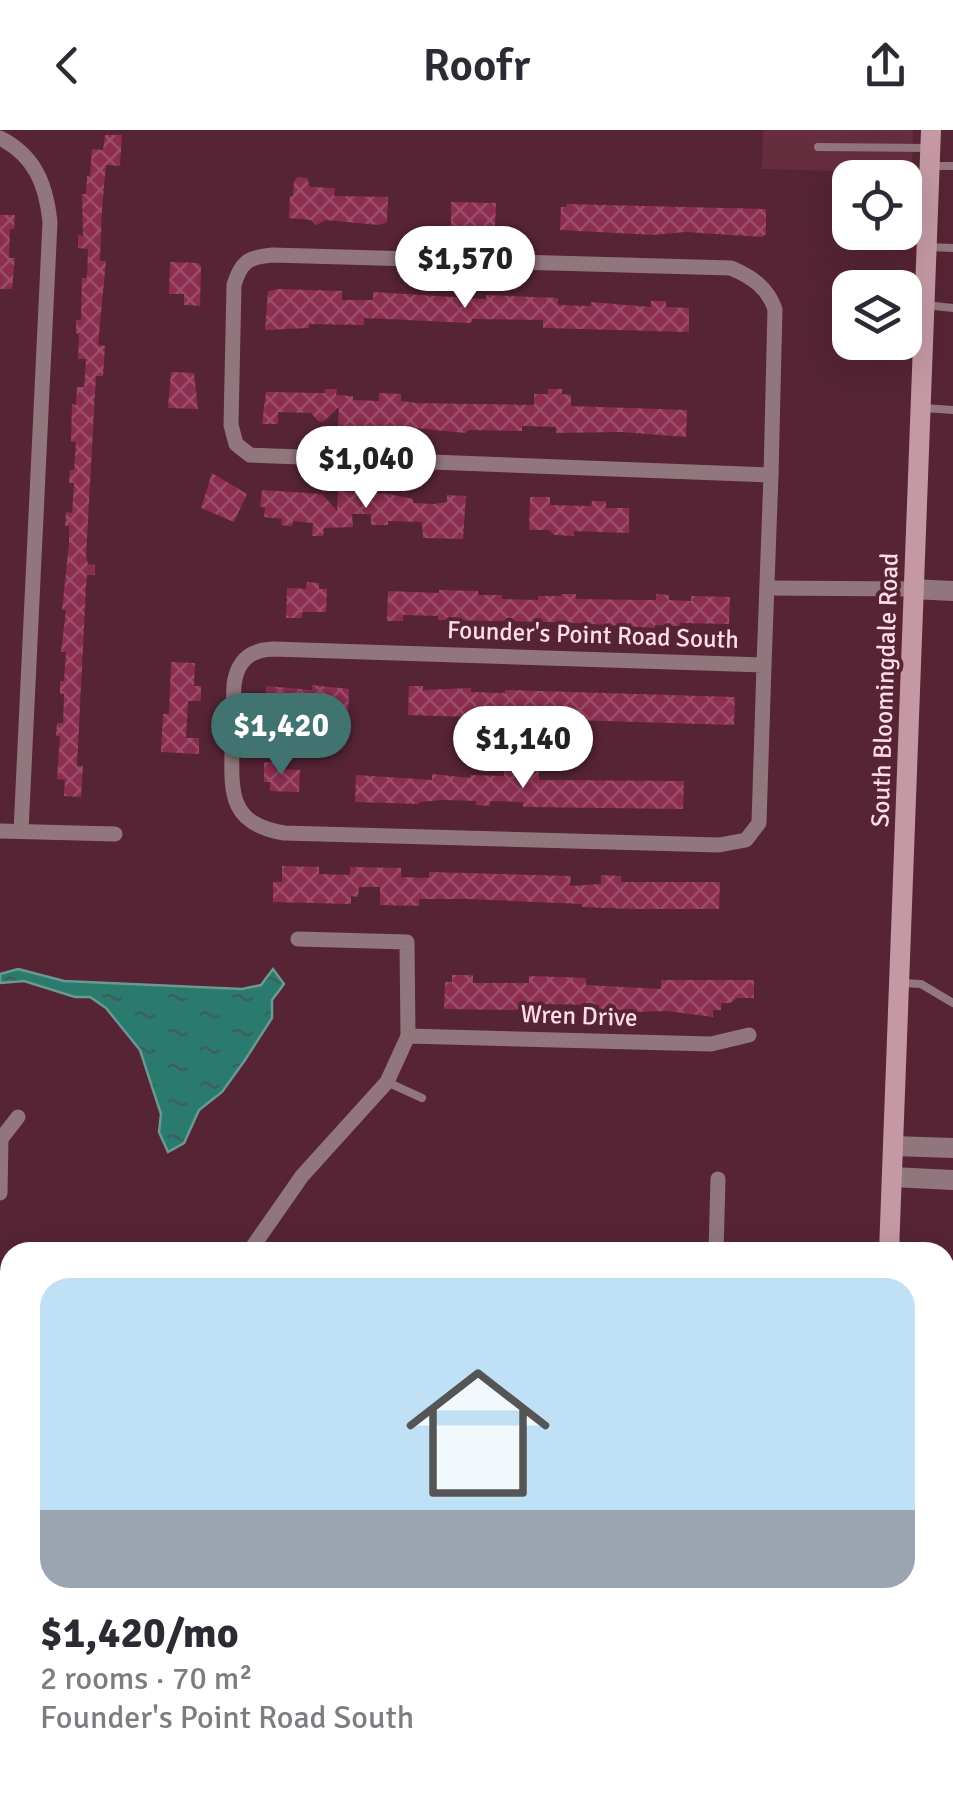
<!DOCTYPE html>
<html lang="en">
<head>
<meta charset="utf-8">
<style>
  body { margin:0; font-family:Signika,sans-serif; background:#f2f2f3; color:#2b2b33; height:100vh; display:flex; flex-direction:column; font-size:38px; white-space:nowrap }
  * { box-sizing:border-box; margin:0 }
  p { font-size:32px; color:#7c7c81 }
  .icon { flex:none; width:55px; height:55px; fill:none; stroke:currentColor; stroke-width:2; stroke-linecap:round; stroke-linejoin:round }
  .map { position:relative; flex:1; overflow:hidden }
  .details { position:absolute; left:0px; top:1112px; width:955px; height:552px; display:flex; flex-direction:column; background:#fff; border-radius:30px 30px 0 0; box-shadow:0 10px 40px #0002 }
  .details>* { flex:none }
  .tools { position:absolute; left:832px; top:30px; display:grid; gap:20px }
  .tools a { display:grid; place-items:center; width:90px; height:90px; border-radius:20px; background:#fff; box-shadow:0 10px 40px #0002; font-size:50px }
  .price { position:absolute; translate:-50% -85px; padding:0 22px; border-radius:35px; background:#fff; color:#222; font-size:32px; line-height:65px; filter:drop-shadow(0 2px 5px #0008) }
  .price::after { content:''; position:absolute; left:50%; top:60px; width:30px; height:22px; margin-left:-15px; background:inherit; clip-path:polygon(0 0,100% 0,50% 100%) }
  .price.on { background:#417471; color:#fff }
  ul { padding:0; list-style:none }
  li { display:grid; align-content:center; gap:20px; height:530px; padding:0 40px }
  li+li { border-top:2px solid #e1e1e2 }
  li span { display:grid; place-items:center; height:310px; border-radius:30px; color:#555 }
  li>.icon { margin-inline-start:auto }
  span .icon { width:180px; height:180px; fill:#fffc; stroke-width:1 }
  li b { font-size:42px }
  header { display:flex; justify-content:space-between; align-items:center; height:130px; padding:0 40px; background:#fff; font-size:45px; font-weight:600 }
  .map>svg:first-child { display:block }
  .built { fill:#662d3f }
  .water { fill:url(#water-ripples); stroke:#6a9892; stroke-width:2.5 }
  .building { fill:url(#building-cross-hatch) }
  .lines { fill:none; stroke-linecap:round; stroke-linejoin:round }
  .service { stroke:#91767d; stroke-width:8 }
  .minor { stroke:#91767d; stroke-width:15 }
  .tertiary { stroke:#91767d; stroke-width:20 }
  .secondary { stroke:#c499a4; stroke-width:20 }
  .labels { text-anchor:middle; stroke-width:8; stroke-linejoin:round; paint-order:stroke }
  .street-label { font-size:25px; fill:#fedde5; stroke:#562435 }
</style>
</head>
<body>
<header><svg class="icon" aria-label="back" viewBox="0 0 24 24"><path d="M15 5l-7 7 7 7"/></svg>Roofr<svg class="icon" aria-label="share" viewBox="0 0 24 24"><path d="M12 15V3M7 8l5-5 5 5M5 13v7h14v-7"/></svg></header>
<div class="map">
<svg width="953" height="1663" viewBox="0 0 953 1663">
  <defs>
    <pattern id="water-ripples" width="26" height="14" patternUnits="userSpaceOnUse" patternTransform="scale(2.5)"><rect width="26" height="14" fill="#2b7a6e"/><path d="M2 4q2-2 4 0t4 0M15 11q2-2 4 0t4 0" fill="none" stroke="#3a615c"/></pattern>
    <pattern id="building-cross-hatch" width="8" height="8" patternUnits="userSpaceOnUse" patternTransform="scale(2.5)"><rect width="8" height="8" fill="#8c2e50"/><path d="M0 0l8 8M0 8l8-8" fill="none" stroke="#9d4c69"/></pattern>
  </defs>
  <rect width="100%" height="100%" fill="#562435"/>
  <!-- built -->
  <polygon class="built" points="763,0 913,0 912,43 762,39"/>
  <!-- water -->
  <polygon class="water" points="18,839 64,851 242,859 261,855 273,839 284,854 272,870 272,888 245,930 222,962 199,980 184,1013 168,1022 159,1002 161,984 140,920 106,878 90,867 75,867 24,851 0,853 0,844"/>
  <!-- building -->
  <g class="building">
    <polygon points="105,5 122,5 120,36 106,35 102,78 100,131 106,131 98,215 105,216 103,246 96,246 86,426 88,434 95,435 95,445 87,445 86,457 77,636 83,636 81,667 64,666 65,650 57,649 60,606 56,606 57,593 63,593 64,564 60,564 60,551 64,551 66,522 61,522 66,480 62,480 69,414 69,396 65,396 66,382 72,383 74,353 69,353 70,340 74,340 76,312 71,311 72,274 76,275 77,257 84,257 86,229 78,229 79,204 76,203 76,190 81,190 82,148 87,148 88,119 78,118 78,105 83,106 82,64 86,64 87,46 90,46 92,19 103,20"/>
    <polygon points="298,47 307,48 310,57 335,58 334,66 388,67 387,92 379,95 326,90 316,95 311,90 289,88 290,66 293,66 294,51"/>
    <polygon points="451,72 496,73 495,98 487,101 451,98"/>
    <polygon points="567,74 766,79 766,104 762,107 685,102 654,105 560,100 561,77 566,77"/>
    <polygon points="0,85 15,85 14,99 10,99 9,128 15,128 12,159 0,159"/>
    <polygon points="170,132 198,133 201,136 200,176 184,175 184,164 169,164"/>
    <polygon points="279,159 342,161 342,170 373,170 373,162 486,169 486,165 558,168 558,175 591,176 591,172 651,177 651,171 666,171 666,177 689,178 689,202 543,198 543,190 472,189 471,193 364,188 364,195 309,194 309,198 265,200 268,161"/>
    <polygon points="171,242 194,243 198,279 168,278"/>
    <polygon points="325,259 337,259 336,265 353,266 353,270 379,271 379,263 401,264 401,271 416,273 534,275 534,264 548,264 548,259 562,259 562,264 571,265 571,276 687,280 686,307 621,302 556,303 556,297 522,296 522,301 469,300 465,303 395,296 338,296 339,277 323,292 318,291 311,283 278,282 278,294 262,294 266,262 325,263"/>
    <polygon points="212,343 247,364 234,392 201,378"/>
    <polygon points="262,360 322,364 337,381 338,361 389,364 413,369 413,373 433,374 447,372 447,365 466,366 463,409 423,408 422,392 388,391 388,395 371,395 371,384 352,384 353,397 324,398 323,406 312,406 313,393 293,391 292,396 281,395 282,389 264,387 265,377 260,377"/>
    <polygon points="530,367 550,367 550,375 591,376 592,371 606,371 606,378 629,378 629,403 574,401 574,406 554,405 549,400 529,400"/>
    <polygon points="307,452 319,453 319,459 327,459 326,482 302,482 302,488 286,488 287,458 306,459"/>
    <polygon points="439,460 478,461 478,465 502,465 502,469 538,470 538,466 562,466 562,464 576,464 576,469 643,470 656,470 656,464 669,465 669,470 691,471 691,466 730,467 729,494 680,493 679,496 655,495 655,498 560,492 438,490 438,486 403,485 403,491 387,491 388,461 439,463"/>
    <polygon points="171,532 195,533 194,556 201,556 201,571 188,571 186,608 199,608 199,624 161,622 163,584 169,584"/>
    <polygon points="312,555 349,559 348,584 265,585 266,556 312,560"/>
    <polygon points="409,556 423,556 423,560 471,558 471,562 505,563 505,560 735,567 734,595 408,585"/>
    <polygon points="264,632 279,633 279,639 300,640 299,662 270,661 270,652 264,652"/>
    <polygon points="504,640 539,641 539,650 684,651 683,679 523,677 523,672 490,671 490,676 476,675 476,671 442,670 419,672 419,674 355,672 356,645 432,650 432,644 470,648 470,645 504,646"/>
    <polygon points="282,736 319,737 319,744 350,745 350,737 401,738 401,747 429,748 429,742 571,746 570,756 601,754 601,745 621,746 621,752 720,752 719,779 630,779 582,777 582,774 467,769 419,769 419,776 380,775 380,757 359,757 358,767 351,766 351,774 273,772 273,752 282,752"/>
    <polygon points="452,845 473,845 473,853 529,853 529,846 586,848 586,855 661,859 661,850 754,850 754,868 737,868 730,873 721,873 721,880 713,880 713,887 667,881 599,883 599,875 537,874 515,880 444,879 445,852 452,852"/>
  </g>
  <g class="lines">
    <!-- service -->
    <g class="service">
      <polyline points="818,17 929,18"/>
      <polyline points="930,36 953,36"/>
      <polyline points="928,117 953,118"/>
      <polyline points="926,175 953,178"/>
      <polyline points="924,278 953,280"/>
      <polyline points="903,853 921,854 953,873"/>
      <polyline points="387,952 422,968"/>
      <polyline points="85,1658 85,1655"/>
      <polyline points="465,1663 465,1655"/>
      <polyline points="650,1663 650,1655"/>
    </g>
    <!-- minor -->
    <g class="minor">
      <path d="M0,8C35,26 46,54 50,92L21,701"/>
      <path d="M272,125L731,138C752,147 767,157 775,179L771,345L250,325L236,314L231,295L234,155C241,132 248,127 272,125Z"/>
      <polyline points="767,458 912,459"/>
      <path d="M273,519L764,535L759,693L746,710L719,715L284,703C231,694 231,666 232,620C233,598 233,576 234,555C237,531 249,520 273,519Z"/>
      <polyline points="764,535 771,345"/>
      <polyline points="0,701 115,704"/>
      <polyline points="298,809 407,812 408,906"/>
      <polyline points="0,1063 1,1009 18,987"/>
      <polyline points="249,1122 302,1046 387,952 408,906 711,914 749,905"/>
      <polyline points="716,1122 718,1049"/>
      <polyline points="0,1201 10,1201"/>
      <polyline points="0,1471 10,1472"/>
      <polyline points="0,1627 10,1627"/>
      <polyline points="245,1655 247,1663"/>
    </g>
    <!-- tertiary -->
    <g class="tertiary">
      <polyline points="912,459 953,461"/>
      <polyline points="893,1016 953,1018"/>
      <polyline points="892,1047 953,1050"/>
    </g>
    <!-- secondary -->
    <g class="secondary">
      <polyline points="889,1122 931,0"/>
      <polyline points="872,1663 872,1655"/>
    </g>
  </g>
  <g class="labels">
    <!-- street labels -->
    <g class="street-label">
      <text transform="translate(593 504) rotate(2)" y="9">Founder's Point Road South</text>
      <text transform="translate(884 560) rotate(-88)" y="9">South Bloomingdale Road</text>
      <text transform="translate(579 885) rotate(2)" y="9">Wren Drive</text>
    </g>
  </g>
</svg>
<div class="tools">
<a><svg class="icon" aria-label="locate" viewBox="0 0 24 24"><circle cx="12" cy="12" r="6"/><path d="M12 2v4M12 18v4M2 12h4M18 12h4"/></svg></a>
<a><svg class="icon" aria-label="layers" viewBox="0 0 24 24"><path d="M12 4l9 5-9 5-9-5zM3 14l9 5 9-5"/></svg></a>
</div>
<b class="price" style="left:465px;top:181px">$1,570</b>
<b class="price" style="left:366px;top:381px">$1,040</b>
<b class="price on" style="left:281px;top:648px">$1,420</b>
<b class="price" style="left:523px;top:661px">$1,140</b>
<section class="details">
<ul>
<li><span style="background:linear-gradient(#bfe0f5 75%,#9aa5b1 0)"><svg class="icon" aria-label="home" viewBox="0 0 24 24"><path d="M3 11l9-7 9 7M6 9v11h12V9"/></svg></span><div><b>$1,420/mo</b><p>2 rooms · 70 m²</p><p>Founder's Point Road South</p></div></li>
</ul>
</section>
</div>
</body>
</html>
